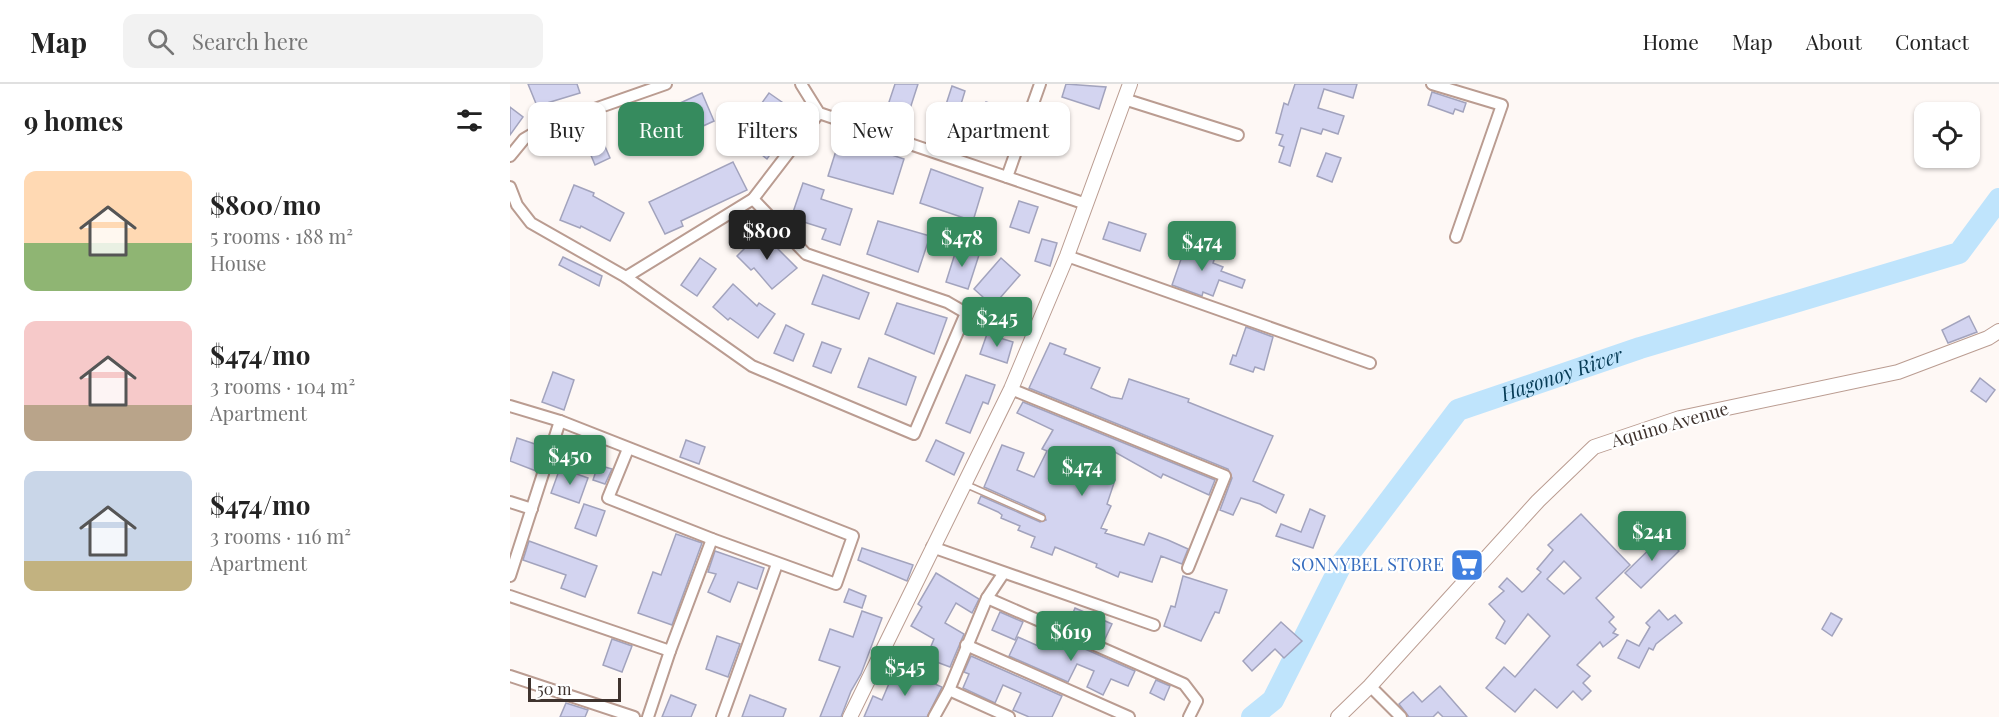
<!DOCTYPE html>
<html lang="en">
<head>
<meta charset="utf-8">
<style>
  body { margin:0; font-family:"Playfair Display",serif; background:#f2f2f2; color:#222; height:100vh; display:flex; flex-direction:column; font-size:22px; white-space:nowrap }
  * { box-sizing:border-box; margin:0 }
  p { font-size:20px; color:#767676 }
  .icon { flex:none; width:33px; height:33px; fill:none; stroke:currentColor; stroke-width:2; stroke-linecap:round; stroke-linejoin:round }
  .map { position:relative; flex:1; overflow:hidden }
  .details { display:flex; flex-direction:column; background:#fff; width:510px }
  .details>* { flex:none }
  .guide { position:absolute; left:18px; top:18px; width:570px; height:54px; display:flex; gap:12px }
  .controls { position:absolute; left:1404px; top:18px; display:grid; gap:12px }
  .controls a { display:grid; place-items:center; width:66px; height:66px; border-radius:12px; background:#fff; box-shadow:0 2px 4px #0004; font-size:30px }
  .scale { position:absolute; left:18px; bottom:15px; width:93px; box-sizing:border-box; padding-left:6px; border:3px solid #3f332e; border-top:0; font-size:16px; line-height:21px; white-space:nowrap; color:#3f332e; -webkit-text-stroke:4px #fff; paint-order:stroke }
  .price { position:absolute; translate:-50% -51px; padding:0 14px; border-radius:6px; background:#368b5e; color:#fff; font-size:20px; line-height:39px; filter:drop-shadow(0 2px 3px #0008) }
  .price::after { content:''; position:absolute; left:50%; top:36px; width:18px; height:14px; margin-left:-9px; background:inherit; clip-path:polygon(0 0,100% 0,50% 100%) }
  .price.active { background:#222; color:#fff }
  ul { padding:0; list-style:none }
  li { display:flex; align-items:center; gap:18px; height:150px; padding:0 24px }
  li span { display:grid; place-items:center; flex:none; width:168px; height:120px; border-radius:12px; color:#555 }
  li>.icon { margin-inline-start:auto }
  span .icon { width:72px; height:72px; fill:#fffc; stroke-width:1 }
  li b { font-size:26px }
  h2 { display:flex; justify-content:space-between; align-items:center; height:72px; padding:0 24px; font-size:26px }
  .tag { padding:0 21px; border-radius:12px; background:#fff; box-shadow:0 2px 4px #0004; font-size:21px; line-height:54px }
  .tag.active { background:#368b5e; color:#fff }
  header { display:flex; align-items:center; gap:36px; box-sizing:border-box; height:84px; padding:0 30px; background:#fff; border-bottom:2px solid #e0e0e0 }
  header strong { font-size:28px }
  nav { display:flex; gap:33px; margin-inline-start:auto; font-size:21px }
  .search { width:420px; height:54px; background:#f2f2f2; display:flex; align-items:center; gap:15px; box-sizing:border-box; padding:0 21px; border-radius:12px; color:#767676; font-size:22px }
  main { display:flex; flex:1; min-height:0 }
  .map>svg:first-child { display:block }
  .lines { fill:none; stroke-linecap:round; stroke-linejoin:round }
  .river { stroke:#bfe4fc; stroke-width:22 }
  .building { fill:#d3d4f0; stroke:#a2a3bd; stroke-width:1.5; fill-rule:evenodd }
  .lane-casing { stroke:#ba9c91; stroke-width:8 }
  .street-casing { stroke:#ba9c91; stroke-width:14 }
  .secondary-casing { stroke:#ba9c91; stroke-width:16 }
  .lane { stroke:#fff; stroke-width:5 }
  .street { stroke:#fff; stroke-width:10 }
  .secondary { stroke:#fff; stroke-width:14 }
  .labels { text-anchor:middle; stroke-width:4.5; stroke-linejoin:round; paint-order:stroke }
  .street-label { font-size:18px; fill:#3f332e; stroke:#fff }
  .shop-label { font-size:18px; fill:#366cbe; stroke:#fff; text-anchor:end }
  .water-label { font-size:20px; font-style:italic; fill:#063b55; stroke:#fff }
</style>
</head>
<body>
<header>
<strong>Map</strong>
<div class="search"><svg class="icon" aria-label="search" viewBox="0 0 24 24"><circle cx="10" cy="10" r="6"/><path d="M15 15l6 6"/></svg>Search here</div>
<nav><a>Home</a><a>Map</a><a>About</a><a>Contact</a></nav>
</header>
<main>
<section class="details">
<h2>9 homes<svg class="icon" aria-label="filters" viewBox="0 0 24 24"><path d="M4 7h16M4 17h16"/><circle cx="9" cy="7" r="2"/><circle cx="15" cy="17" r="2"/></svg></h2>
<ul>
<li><span style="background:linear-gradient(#ffd9b3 60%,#8fb573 0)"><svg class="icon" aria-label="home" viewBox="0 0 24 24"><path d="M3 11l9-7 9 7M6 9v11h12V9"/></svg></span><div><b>$800/mo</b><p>5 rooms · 188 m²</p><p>House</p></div></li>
<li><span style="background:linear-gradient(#f6c9c9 70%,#b9a48a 0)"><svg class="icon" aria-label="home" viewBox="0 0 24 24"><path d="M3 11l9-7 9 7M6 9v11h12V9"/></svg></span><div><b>$474/mo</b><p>3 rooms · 104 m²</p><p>Apartment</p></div></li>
<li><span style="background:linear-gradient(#c9d6e8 75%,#c2b280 0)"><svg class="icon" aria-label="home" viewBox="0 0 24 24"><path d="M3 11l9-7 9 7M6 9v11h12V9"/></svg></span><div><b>$474/mo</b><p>3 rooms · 116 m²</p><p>Apartment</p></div></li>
</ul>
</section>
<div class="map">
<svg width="1489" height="633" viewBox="0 0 1489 633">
  <rect width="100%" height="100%" fill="#fef8f5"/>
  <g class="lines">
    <!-- river -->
    <path class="river" id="s1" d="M742,633L763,616L832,479L948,326L1130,264L1449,169L1489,115"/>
  </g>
  <!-- building -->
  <g class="building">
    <polygon points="18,0 67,0 70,9 27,22"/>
    <polygon points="385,0 408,0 398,31 377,24"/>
    <polygon points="556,0 596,3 589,25 552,13"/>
    <polygon points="785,0 847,0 843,14 814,5 808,24 834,32 828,50 813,45 811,50 791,44 780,82 769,78 774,63 769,61 773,51 766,49 774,19 778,21"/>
    <polygon points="442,2 455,7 444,43 430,39"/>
    <polygon points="922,8 956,19 953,28 945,25 943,30 918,21"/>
    <polygon points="192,9 204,37 158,58 146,30"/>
    <polygon points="259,9 289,30 257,75 228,52"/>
    <polygon points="476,18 501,26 490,59 465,51"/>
    <polygon points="0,23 13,33 0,51"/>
    <polygon points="126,33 136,61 120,67 110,39"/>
    <polygon points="87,44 100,74 85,81 72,50"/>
    <polygon points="330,54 394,75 383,110 318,92"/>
    <polygon points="816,69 831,74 822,98 807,92"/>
    <polygon points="223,78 237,106 171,137 173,142 155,150 139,118"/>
    <polygon points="421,85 473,104 463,137 410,119"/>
    <polygon points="293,99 314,106 311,115 342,125 330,161 312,155 316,145 281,134"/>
    <polygon points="64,101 84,109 83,112 114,129 100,157 71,142 70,144 50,136"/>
    <polygon points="509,117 528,123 519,149 500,143"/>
    <polygon points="368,137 420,152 408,188 357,170"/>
    <polygon points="599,138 636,150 630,167 593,155"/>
    <polygon points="251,148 287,184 262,205 244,184 241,186 227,172"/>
    <polygon points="532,155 547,159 540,182 525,177"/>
    <polygon points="677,158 707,168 703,179 713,183 711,187 735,196 732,204 709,196 703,212 693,208 692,212 662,201"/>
    <polygon points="447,163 469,171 458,205 436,198"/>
    <polygon points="53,173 92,192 89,202 49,181"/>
    <polygon points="190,174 206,185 187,212 171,201"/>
    <polygon points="491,174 510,191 483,222 464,205"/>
    <polygon points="313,191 359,209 349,235 302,220"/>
    <polygon points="223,200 247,222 249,219 265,230 248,254 220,234 218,236 203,223"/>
    <polygon points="387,219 437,234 424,270 375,250"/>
    <polygon points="489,221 517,222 518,238 490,242"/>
    <polygon points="1459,232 1467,248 1438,259 1432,246"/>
    <polygon points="276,241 294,250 283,277 264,269"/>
    <polygon points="736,243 763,253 754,286 745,283 743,288 720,280 723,271 726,272"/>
    <polygon points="477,250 503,258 497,279 470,270"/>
    <polygon points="312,258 331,265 321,289 303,282"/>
    <polygon points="540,259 556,265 554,270 590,284 581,304 601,313 612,315 619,295 679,315 678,318 763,352 743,397 774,411 766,429 750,420 731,414 723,431 710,426 722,394 718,385 519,304"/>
    <polygon points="359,274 406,293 396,321 348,303"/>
    <polygon points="43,288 64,296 54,326 32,318"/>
    <polygon points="456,291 485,301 478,320 473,318 460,349 436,339"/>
    <polygon points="1470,294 1485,306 1476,318 1461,307"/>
    <polygon points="513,318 705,396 699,411 653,390 651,394 596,363 585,389 605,396 597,420 601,422 591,444 597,446 595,449 634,461 639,449 658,456 678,465 672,480 651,472 642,498 610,488 608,493 586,483 587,480 545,463 542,471 521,463 525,453 508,446 510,442 491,434 492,431 488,428 468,419 471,412 530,438 536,436 534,430 474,403 492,361 514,369 507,386 524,393 537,367 532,365 543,346 507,329"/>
    <polygon points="7,354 34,363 26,387 0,377"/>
    <polygon points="176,356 195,363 189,380 170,373"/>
    <polygon points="426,356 454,369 444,391 416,377"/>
    <polygon points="88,381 102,385 95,400 83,396"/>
    <polygon points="50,384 78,394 69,419 41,409"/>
    <polygon points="74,420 95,427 86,452 65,444"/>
    <polygon points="800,425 815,432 803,464 766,452 771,440 791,448"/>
    <path d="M1071,430L1120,481L1086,514L1104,533L1099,538L1106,545L1103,549L1108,551L1093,563L1090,558L1067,581L1080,592L1073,599L1081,607L1072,616L1063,607L1047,624L1025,605L1005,628L976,604L994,583L1005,593L1040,552L1018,530L995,560L986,554L995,537L979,520L994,507L989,503L997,494L1012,508L1014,507L1031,488L1027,485L1043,466L1038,461ZM1054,477L1071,494L1054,510L1037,495Z"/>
    <polygon points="166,450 192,459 162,541 128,529 143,488 151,491"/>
    <polygon points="1154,451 1169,467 1131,504 1115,489"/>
    <polygon points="19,457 87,482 75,513 51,504 56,491 13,476"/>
    <polygon points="352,464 403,481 397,497 348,476"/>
    <polygon points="205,467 254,484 247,505 228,498 220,518 198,508 206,490 198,488"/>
    <polygon points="426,489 469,515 462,529 446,519 435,539 454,550 440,583 416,574 424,555 401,542 412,523 408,520"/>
    <polygon points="673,492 717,506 709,529 705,528 691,557 654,542 661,522 665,523"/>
    <polygon points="339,505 356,512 352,524 334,518"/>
    <polygon points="565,524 602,540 594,557 558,541"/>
    <polygon points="1149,526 1158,536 1165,531 1172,539 1146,560 1143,566 1139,564 1129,584 1108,574 1117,556 1129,562 1140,543 1136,539"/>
    <polygon points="352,527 372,534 351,590 341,607 331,633 310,633 330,583 309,576 320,545 343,553"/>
    <polygon points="490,528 513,538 505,556 482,546"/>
    <polygon points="1321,529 1332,535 1322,552 1312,545"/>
    <polygon points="771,538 792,557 774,574 765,565 742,587 733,577"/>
    <polygon points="541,550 625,587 618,602 601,595 593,611 577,603 584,587 567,580 558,598 499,572 508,553 535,565"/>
    <polygon points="207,552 230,560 218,593 196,585"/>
    <polygon points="102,555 122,562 112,588 93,581"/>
    <polygon points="461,572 552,612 542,633 519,633 503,626 511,609 493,601 485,619 453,604 459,590 454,588"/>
    <polygon points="386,583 432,603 417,633 354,633 363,612 372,616"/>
    <polygon points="646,596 660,602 654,616 640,609"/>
    <polygon points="930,602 957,633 933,633 928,628 923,633 899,633 889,620 903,608 912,618"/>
    <polygon points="161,611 186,621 181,633 152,633"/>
    <polygon points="240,611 276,625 273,633 232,633"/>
    <polygon points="56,619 78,626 75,633 50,633"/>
  </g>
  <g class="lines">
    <!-- lane casing -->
    <g class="lane-casing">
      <polyline id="lane" points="455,400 532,434"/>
    </g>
    <!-- street casing -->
    <g class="street-casing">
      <g id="street">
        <polyline points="291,0 309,29 576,120"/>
        <polyline points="922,0 992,21 946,153"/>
        <polyline points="614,15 728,51"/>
        <polyline points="0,72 14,55 36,42 156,0"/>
        <polyline points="497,93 530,0"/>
        <polyline points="0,103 7,121 21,139 116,193 242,282 404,350 456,229 437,218 296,170 243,115"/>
        <polyline points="557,172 860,279"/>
        <polyline points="116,193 243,115 309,29"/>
        <polyline points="501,305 715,392 678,484"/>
        <polyline points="0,322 50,337 343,452 326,500 202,455 98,414 118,365"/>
        <polyline points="0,418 22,425"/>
        <polyline points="422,463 644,541"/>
        <polyline points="0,492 50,337"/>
        <polyline points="0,512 160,567"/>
        <polyline points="477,514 493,490"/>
        <polyline points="456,561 619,633"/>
        <polyline points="0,592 124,633"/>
        <polyline points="860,602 891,633"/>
        <polyline points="439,606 499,633"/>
        <polyline points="138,633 160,567 202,455"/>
        <polyline points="212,633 267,480"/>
        <polyline points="424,633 439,606 477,514 674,600 687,617 679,633"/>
      </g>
    </g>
    <!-- secondary casing -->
    <g class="secondary-casing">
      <g id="secondary">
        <polyline points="340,633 501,305 557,172 620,0"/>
        <polyline points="828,633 860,602 1028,417 1084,363 1170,334 1388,288 1478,254 1489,247"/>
      </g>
    </g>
    <!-- lane -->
    <use href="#lane" class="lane"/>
    <!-- street -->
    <use href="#street" class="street"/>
    <!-- secondary -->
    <use href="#secondary" class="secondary"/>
  </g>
  <!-- icons -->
  <defs>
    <g id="supermarket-square" transform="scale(1.725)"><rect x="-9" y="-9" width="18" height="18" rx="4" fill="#3f7fe0" stroke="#fff"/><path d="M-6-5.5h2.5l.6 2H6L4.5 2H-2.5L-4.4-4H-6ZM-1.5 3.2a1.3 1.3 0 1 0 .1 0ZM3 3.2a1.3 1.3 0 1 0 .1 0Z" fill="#fff"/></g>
  </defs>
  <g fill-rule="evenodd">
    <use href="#supermarket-square" x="957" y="481"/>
  </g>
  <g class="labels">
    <!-- street labels -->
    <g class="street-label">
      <text transform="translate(1160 341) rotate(-16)" y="6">Aquino Avenue</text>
    </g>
    <!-- shop labels -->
    <g class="shop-label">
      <text x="934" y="487">SONNYBEL STORE</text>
    </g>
    <!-- water labels -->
    <g class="water-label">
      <text dy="7" stroke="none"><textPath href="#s1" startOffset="482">Hagonoy River</textPath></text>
    </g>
  </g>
</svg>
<div class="controls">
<a><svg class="icon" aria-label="locate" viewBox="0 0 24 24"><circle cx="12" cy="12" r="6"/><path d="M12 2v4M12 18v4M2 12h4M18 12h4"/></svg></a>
</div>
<div class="scale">50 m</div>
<b class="price active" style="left:257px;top:177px">$800</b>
<b class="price" style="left:452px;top:184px">$478</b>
<b class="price" style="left:692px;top:188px">$474</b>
<b class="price" style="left:487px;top:264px">$245</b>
<b class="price" style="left:60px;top:402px">$450</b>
<b class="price" style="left:572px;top:413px">$474</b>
<b class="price" style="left:1142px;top:478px">$241</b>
<b class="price" style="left:561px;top:578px">$619</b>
<b class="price" style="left:395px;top:613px">$545</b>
<div class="guide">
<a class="tag">Buy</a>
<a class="tag active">Rent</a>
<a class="tag">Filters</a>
<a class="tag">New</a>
<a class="tag">Apartment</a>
</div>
</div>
</main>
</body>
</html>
